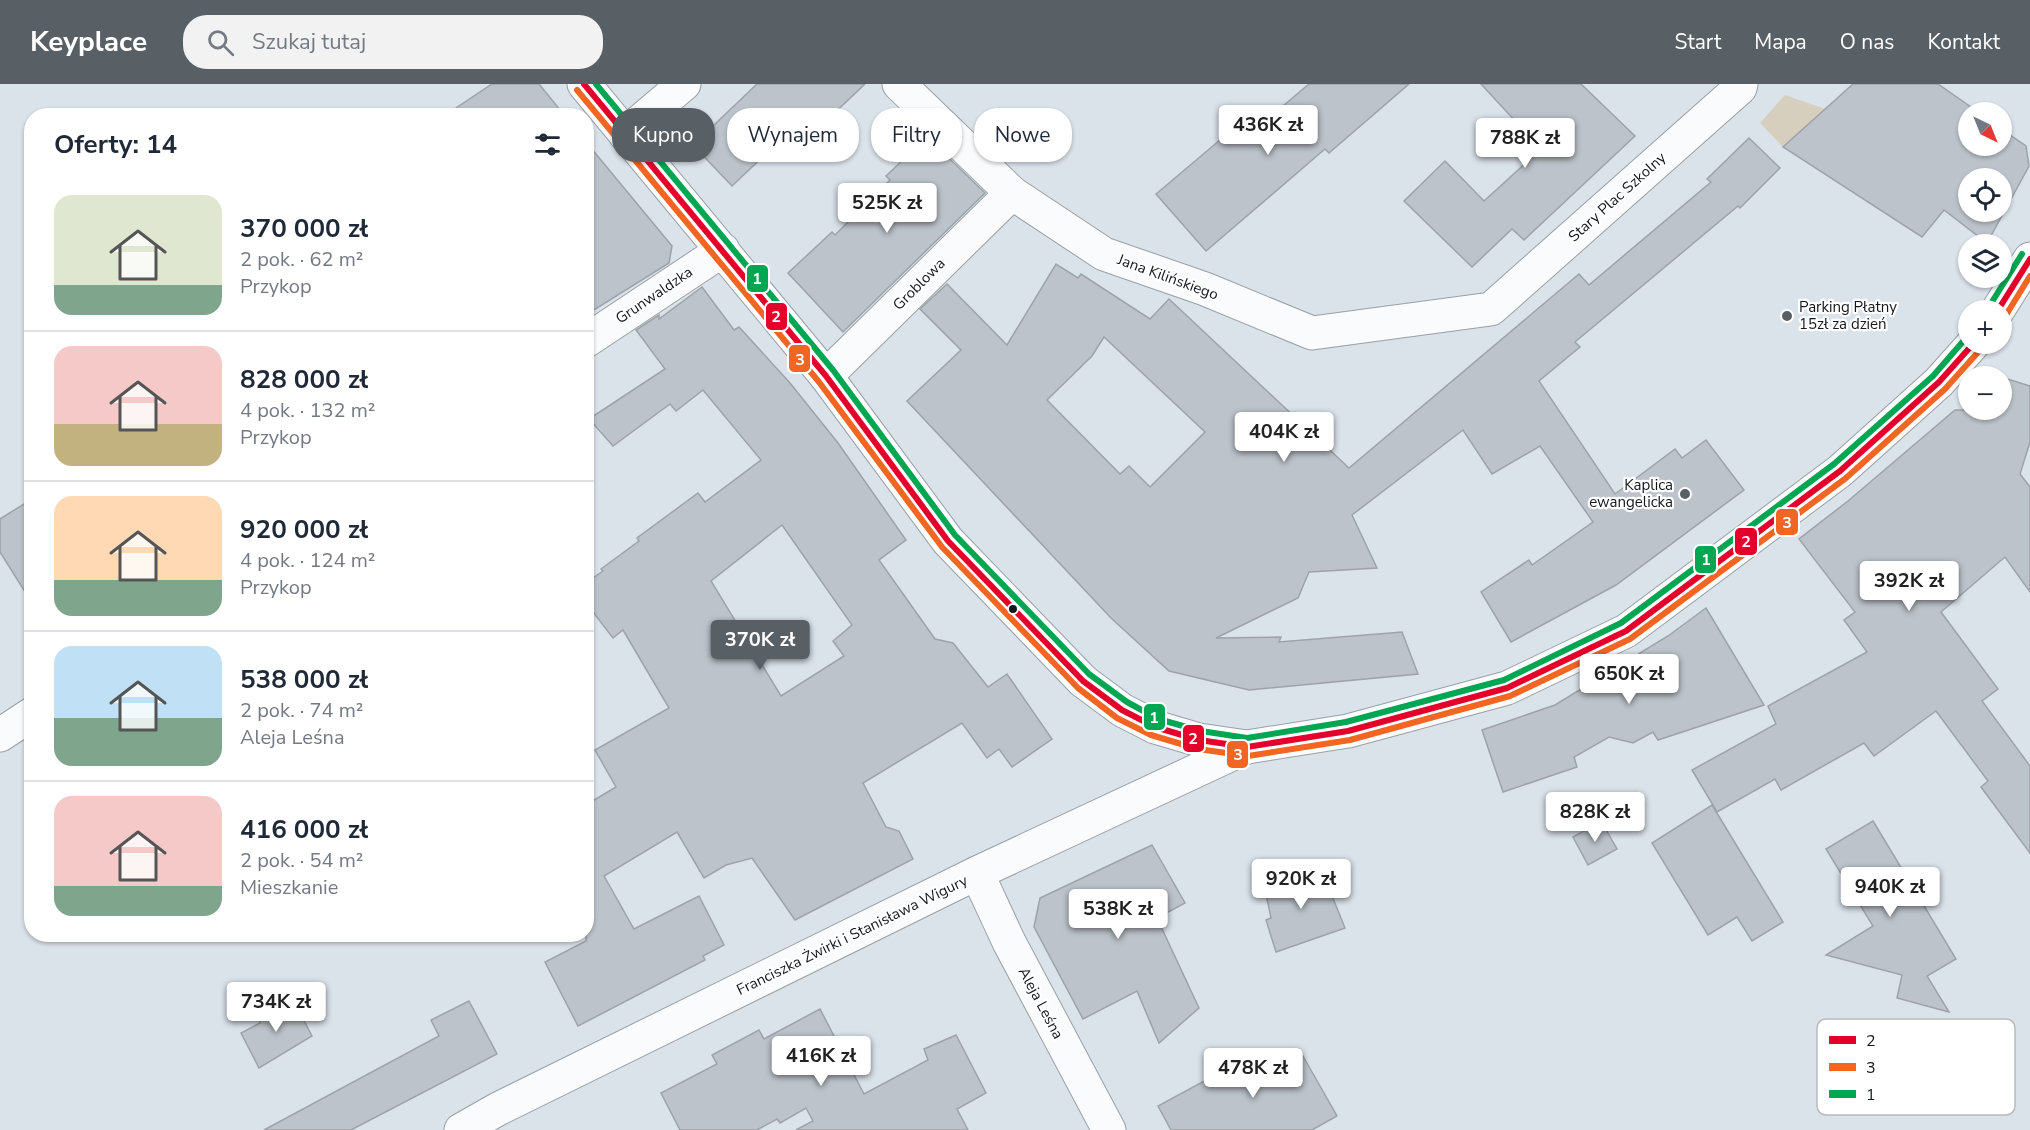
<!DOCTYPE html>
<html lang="pl">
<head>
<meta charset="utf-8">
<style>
  body { margin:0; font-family:"Nunito Sans",sans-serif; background:#f2f2f3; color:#1f2937; height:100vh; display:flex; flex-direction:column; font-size:22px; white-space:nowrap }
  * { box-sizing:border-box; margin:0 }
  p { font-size:20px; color:#747a83 }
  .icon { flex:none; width:33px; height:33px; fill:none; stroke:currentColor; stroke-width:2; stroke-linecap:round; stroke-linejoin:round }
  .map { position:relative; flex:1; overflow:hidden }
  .details { position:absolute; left:24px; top:24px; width:570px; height:834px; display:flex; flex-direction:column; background:#fff; border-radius:24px; box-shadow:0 2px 4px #0004 }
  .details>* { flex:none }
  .hud { position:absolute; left:612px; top:24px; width:570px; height:54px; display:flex; gap:12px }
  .needle { width:39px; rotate:137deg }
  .fabs { position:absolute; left:1958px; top:18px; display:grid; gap:12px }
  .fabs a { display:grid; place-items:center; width:54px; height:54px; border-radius:50%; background:#fff; box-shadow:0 2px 4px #0004; font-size:30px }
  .price { position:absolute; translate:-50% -51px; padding:0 14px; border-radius:6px; background:#fff; color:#222; font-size:20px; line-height:39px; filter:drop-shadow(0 2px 3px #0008) }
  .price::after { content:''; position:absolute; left:50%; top:36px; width:18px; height:14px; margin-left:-9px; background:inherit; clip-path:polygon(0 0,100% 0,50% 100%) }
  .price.on { background:#585f65; color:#fff }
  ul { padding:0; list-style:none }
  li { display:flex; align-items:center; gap:18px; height:150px; padding:0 30px }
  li+li { border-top:2px solid #e0e1e3 }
  li span { display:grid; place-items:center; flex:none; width:168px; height:120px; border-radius:18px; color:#555 }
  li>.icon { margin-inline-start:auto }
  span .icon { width:72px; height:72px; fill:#fffc; stroke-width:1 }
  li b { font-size:26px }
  h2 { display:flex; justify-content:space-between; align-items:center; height:72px; padding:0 30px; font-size:26px }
  .tag { padding:0 21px; border-radius:24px; background:#fff; box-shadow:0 2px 4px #0004; font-size:21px; line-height:54px }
  .tag.on { background:#585f65; color:#fff }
  header { display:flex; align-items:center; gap:36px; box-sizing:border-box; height:84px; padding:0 30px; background:#585f65; color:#fff }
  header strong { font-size:28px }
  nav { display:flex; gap:33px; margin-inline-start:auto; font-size:21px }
  .search { width:420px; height:54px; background:#f2f2f3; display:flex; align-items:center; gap:15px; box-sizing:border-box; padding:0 21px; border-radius:24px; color:#747a83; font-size:22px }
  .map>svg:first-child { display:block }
  .green { fill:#d6cfbd }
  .building { fill:#bcc3ca; stroke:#9da3a9; stroke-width:1.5; fill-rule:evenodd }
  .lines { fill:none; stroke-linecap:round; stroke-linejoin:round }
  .minor-casing { stroke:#9aa0a6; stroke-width:35 }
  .minor { stroke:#f9fbfc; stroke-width:33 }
  .bus-1-casing { stroke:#fff; stroke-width:10 }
  .bus-2-casing { stroke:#fff; stroke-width:10 }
  .bus-3-casing { stroke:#fff; stroke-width:10 }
  .bus-1 { stroke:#e4002b; stroke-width:6 }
  .bus-2 { stroke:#f26522; stroke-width:6 }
  .bus-3 { stroke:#00a651; stroke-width:6 }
  .poi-dot { fill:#585f65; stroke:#fff; stroke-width:2 }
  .bus-dot { fill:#12181d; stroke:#fff; stroke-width:2 }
  .labels { text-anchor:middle; stroke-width:4.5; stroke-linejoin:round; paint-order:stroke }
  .street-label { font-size:15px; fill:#12181d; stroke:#fff }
  .poi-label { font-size:15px; fill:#12181d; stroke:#fff; text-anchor:start }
  .key { fill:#fff; stroke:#b8babb; stroke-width:1.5 }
  .key-label { font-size:16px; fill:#12181d }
  .line-badge { stroke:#fff; stroke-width:2 }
  .badge-label { font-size:16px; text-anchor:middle; font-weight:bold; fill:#fff }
</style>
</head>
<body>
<header>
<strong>Keyplace</strong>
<div class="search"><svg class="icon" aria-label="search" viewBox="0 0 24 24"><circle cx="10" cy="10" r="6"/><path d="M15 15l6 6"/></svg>Szukaj tutaj</div>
<nav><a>Start</a><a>Mapa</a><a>O nas</a><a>Kontakt</a></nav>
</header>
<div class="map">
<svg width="2030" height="1046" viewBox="0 0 2030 1046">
  <rect width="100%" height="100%" fill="#dae2ea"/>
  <!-- green -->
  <polygon class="green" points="1785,11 1825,25 1783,63 1760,39"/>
  <!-- building -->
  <g class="building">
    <polygon points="492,0 539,0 565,32 444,32"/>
    <polygon points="757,0 865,0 805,57 792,45 732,102 693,61"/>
    <polygon points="1309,0 1409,0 1329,69 1325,65 1206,167 1156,110 1233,45 1243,56"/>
    <polygon points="1481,0 1581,0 1635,52 1524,156 1512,145 1472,183 1404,117 1445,77 1484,117 1541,65"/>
    <path d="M1853,0H1938L1978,28H1968V62H2001V45L2026,62L2029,82L1987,159L1944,126L1922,153L1783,63ZM1968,94H2001V128H1968Z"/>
    <polygon points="927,53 985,109 843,248 788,189 832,148 835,151 890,96 886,92"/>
    <path d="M1749,54L1780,84L1740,124L1738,122L1575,258L1580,263L1539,297L1615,410L1675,365L1682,374L1706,356L1744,406L1616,501L1511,558L1481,508L1529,476L1532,481L1593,438L1540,362L1492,390L1463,346L1352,431L1377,484L1309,488L1298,514L1216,554L1281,553L1279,558L1402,548L1418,590L1249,606L1169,587L1111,534L907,317L961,266L920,225L947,200L1007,261L1056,180L1078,194L1081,190L1150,235L1169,215L1349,384L1579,190L1589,201L1711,98L1707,95ZM1104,253L1205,348L1150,403L1129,382L1120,390L1047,316L1092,272Z"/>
    <polygon points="586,58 672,162 669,179 586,231"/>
    <path d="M702,203L734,246L739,243L790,299L838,359L906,456L879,476L935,555L953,559L988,603L1007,590L1052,655L1012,683L999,665L987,674L962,639L863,699L886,743L899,747L913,775L795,836L752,774L726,781L704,794L677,748L604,792L634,845L699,812L724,861L703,872L705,876L578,942L545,878L586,857V721L616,703L595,666L669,624L623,546L613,554L586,519V499L603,487L601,485L639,457L637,454L698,409L705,418L761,376L703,306L676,327L670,320L613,362L589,335L665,285L636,246L659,231V235ZM782,441L852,541L833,557L844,572L781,612L711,497Z"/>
    <polygon points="2001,293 2030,302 2030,358 2020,390 2030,403 2030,508 2005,473 1941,528 1998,605 1982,617 2030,682 2030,769 1981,703 1988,697 1936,627 1874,672 1864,659 1781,706 1775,695 1717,728 1692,686 1776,640 1768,622 1867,568 1844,536 1855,528 1799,455 1848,417 1955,326 2001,326"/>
    <polygon points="32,415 32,519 0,468 0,435"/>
    <polygon points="1706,524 1764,621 1658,656 1653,648 1633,659 1609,653 1574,673 1577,683 1503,708 1482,646 1555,621 1668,552"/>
    <polygon points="1712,721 1783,838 1752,857 1737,833 1708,851 1652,759"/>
    <polygon points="1601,737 1617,765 1588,781 1573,753"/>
    <polygon points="1873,737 1956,875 1927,892 1949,928 1897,914 1902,891 1826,871 1873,842 1826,765"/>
    <polygon points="1152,761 1185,819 1157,834 1199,924 1159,959 1137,907 1083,935 1034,843 1040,814"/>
    <polygon points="1301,787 1304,794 1322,787 1345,844 1276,868 1266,836 1271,834 1266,810 1273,796"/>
    <polygon points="292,914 312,952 259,984 241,949 260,939 258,933"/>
    <polygon points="469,917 497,970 351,1046 264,1046 439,952 431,936"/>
    <polygon points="820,925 864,1010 928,976 924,965 956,951 986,1009 957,1025 968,1046 796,1046 813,1037 806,1024 780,1039 777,1035 757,1046 680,1046 661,1009 717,980 712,971 759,946 764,955"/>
    <polygon points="1299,965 1337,1032 1312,1046 1171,1046 1158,1022 1254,970 1263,986"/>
  </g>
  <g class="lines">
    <!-- minor casing -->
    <g class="minor-casing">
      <g id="minor">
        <polyline points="584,0 826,292 948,457 1083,597 1122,626 1155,643 1199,656 1247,663 1348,647 1507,604 1626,547 1840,387 1939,298 1973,260"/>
        <polyline points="899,0 1012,109 1104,170 1205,205 1312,249 1491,225 1740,4 1741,0"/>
        <polyline points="625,50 684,0"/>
        <polyline points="1998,226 2030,175"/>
        <polyline points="586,257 723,166"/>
        <polyline points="826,292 1012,109"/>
        <polyline points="0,651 32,630"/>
        <polyline points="977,789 1009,858 1109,1046"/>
        <polyline points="461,1046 498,1025 977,789 1247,663"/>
      </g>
    </g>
    <!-- minor -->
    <use href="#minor" class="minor"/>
    <!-- bus-1 casing -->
    <g class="bus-1-casing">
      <g id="bus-1">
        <polyline points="584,0 826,292 948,457 1083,597 1122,626 1155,643 1199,656 1247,663 1348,647 1507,604 1626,547 1840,387 1939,298 1973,260"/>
        <polyline points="1998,226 2030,175"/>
      </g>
    </g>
    <!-- bus-2 casing -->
    <g class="bus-2-casing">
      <g id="bus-2">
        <polyline points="577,6 819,298 942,463 1078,604 1117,634 1151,651 1198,665 1248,672 1350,656 1510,612 1630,555 1846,394 1945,305 1980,266"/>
        <polyline points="2006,231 2030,192"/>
      </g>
    </g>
    <!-- bus-3 casing -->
    <g class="bus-3-casing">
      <g id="bus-3">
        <polyline points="596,0 833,286 955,451 1089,590 1127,618 1158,635 1201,647 1247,654 1346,638 1504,596 1621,539 1834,380 1933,292 1966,254"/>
        <polyline points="1990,221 2022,170"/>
      </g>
    </g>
    <!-- bus-1 -->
    <use href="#bus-1" class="bus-1"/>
    <!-- bus-2 -->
    <use href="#bus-2" class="bus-2"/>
    <!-- bus-3 -->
    <use href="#bus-3" class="bus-3"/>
  </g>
  <!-- markers -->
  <g class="poi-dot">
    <circle cx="1787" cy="232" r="6"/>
    <circle cx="1685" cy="410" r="6"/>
  </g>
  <circle class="bus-dot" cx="1013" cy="525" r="5"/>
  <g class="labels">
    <!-- street labels -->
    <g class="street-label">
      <text transform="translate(1617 113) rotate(-42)" y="5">Stary Plac Szkolny</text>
      <text transform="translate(1168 193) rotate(20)" y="5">Jana Kilińskiego</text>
      <text transform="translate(919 200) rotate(-45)" y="5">Groblowa</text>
      <text transform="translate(654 211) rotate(-34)" y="5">Grunwaldzka</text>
      <text transform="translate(852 851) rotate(-26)" y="5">Franciszka Żwirki i Stanisława Wigury</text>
      <text transform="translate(1041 919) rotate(62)" y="5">Aleja Leśna</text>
    </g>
    <!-- poi labels -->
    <g class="poi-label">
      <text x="1799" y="228">Parking Płatny<tspan x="1799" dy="17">15zł za dzień</tspan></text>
      <text x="1673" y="406" text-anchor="end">Kaplica<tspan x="1673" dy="17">ewangelicka</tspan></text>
    </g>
  </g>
  <!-- legend -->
  <rect x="1817" y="935" width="198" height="96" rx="9" class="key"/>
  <rect x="1829" y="952" width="27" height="8" fill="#e4002b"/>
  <rect x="1829" y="979" width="27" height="8" fill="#f26522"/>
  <rect x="1829" y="1006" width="27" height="8" fill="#00a651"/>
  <g class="key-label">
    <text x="1866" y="962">2</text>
    <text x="1866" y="989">3</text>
    <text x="1866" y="1016">1</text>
  </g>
  <g class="line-badge">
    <rect x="746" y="180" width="23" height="29" rx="6" fill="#00a651"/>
    <rect x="765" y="218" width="23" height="29" rx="6" fill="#e4002b"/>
    <rect x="788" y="260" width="23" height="29" rx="6" fill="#f26522"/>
    <rect x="1775" y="424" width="24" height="28" rx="6" fill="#f26522"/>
    <rect x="1734" y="443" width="24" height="29" rx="6" fill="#e4002b"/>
    <rect x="1694" y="461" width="23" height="29" rx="6" fill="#00a651"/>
    <rect x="1143" y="619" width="23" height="28" rx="6" fill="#00a651"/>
    <rect x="1182" y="640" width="23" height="29" rx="6" fill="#e4002b"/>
    <rect x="1226" y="656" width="23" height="29" rx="6" fill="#f26522"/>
  </g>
  <g class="badge-label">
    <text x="757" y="200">1</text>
    <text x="776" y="238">2</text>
    <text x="800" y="281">3</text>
    <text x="1787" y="444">3</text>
    <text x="1746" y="463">2</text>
    <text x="1706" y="481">1</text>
    <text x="1154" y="639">1</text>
    <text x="1193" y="660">2</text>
    <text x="1238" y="676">3</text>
  </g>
</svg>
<div class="fabs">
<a><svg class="needle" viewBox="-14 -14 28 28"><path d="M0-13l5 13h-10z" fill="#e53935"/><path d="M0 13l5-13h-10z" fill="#747a83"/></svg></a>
<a><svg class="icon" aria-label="locate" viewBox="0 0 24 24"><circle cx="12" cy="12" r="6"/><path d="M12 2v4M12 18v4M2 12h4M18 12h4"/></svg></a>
<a><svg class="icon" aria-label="layers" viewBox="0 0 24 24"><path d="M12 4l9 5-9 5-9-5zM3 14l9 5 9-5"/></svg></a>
<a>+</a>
<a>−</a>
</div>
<b class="price" style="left:1268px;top:72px">436K zł</b>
<b class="price" style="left:1525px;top:85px">788K zł</b>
<b class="price" style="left:887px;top:150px">525K zł</b>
<b class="price" style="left:1284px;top:379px">404K zł</b>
<b class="price" style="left:1909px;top:528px">392K zł</b>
<b class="price on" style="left:760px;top:587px">370K zł</b>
<b class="price" style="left:1629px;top:621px">650K zł</b>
<b class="price" style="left:1595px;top:759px">828K zł</b>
<b class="price" style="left:1301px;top:826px">920K zł</b>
<b class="price" style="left:1890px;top:834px">940K zł</b>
<b class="price" style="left:1118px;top:856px">538K zł</b>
<b class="price" style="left:276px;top:949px">734K zł</b>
<b class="price" style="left:821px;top:1003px">416K zł</b>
<b class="price" style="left:1253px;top:1015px">478K zł</b>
<div class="hud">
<a class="tag on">Kupno</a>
<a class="tag">Wynajem</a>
<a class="tag">Filtry</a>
<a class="tag">Nowe</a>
</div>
<section class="details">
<h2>Oferty: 14<svg class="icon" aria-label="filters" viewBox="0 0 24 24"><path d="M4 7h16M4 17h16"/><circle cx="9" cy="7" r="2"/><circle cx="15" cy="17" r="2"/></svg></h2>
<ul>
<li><span style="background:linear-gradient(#dfe7d0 75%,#7fa58c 0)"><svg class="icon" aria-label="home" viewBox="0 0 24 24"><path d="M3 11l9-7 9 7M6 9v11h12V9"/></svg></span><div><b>370 000 zł</b><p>2 pok. · 62 m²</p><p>Przykop</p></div></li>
<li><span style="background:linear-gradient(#f6c9c9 65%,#c2b280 0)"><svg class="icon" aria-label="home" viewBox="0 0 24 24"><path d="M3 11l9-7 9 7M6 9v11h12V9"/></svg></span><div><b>828 000 zł</b><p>4 pok. · 132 m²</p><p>Przykop</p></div></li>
<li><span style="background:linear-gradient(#ffd9b3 70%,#7fa58c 0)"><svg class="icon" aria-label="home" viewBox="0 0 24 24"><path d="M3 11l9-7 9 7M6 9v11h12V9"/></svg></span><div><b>920 000 zł</b><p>4 pok. · 124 m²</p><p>Przykop</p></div></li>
<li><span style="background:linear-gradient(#bfe0f5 60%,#7fa58c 0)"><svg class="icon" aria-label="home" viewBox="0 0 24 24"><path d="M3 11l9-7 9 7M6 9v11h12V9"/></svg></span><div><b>538 000 zł</b><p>2 pok. · 74 m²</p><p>Aleja Leśna</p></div></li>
<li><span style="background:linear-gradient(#f6c9c9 75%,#7fa58c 0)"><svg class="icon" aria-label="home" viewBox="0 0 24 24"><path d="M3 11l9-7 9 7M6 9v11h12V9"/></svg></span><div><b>416 000 zł</b><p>2 pok. · 54 m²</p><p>Mieszkanie</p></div></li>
</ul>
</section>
</div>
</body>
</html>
